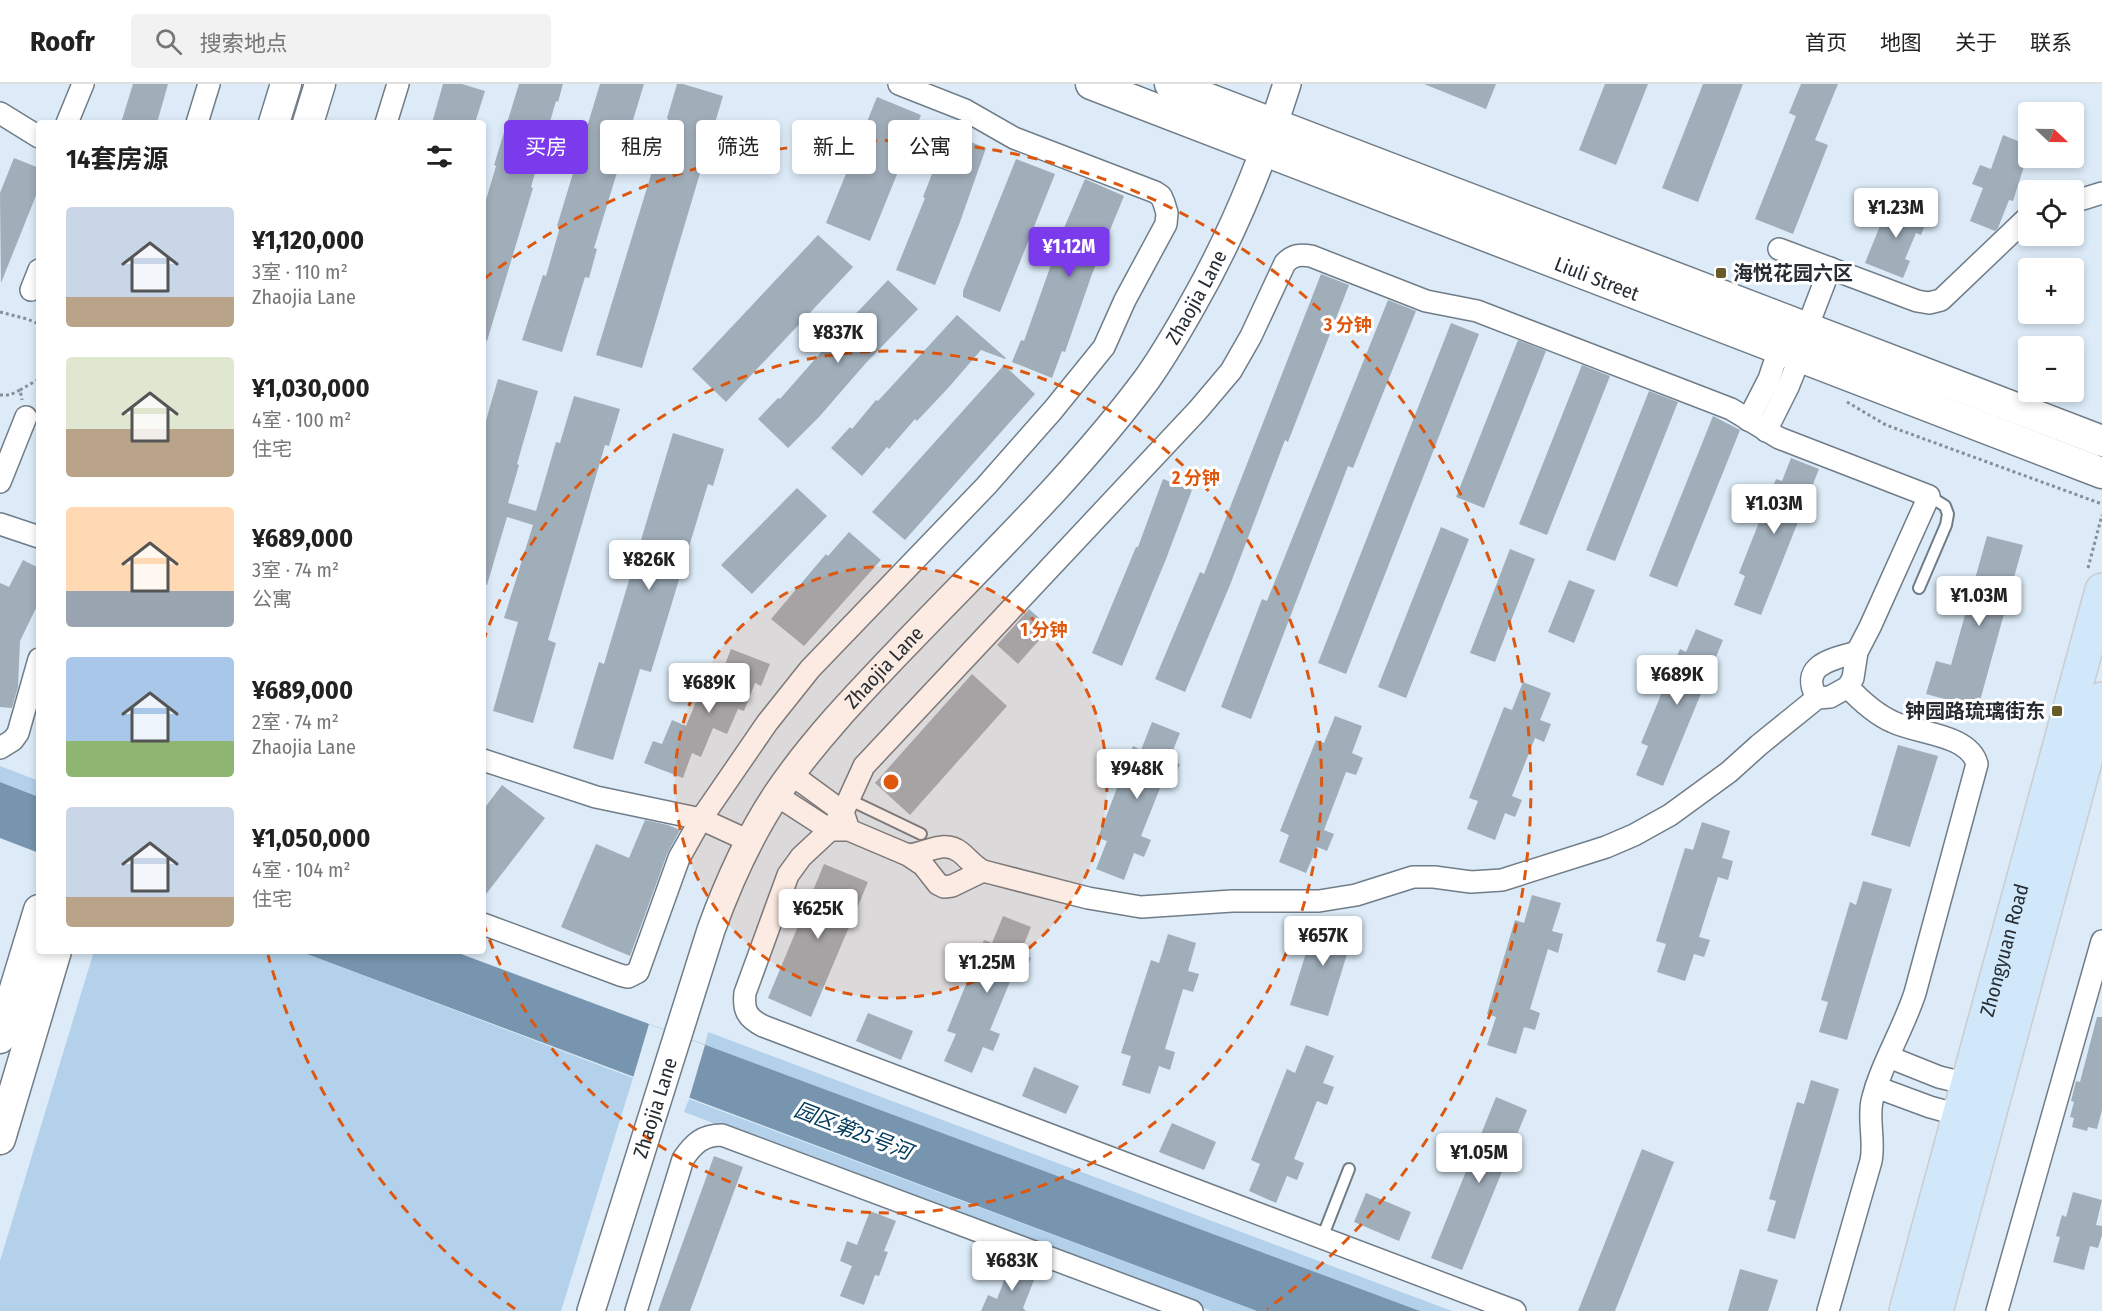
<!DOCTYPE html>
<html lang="zh">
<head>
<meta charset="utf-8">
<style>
  body { margin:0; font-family:"Fira Sans Condensed","Noto Sans SC",sans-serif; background:#f2f2f2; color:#222; height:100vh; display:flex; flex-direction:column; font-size:22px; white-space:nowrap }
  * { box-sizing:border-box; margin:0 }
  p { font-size:20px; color:#767676 }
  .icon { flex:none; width:33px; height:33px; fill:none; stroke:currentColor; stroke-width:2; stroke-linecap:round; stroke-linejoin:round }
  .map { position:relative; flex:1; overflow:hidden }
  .sheet { position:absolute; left:36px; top:36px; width:450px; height:834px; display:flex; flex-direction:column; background:#fff; border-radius:6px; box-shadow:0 3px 9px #0003 }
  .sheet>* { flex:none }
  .banner { position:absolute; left:504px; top:36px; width:570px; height:54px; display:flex; gap:12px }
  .needle { width:39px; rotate:112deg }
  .fabs { position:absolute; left:2018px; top:18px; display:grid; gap:12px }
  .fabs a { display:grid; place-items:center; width:66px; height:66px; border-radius:6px; background:#fff; box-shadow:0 3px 9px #0003; font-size:30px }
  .price { position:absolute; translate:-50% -51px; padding:0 14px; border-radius:6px; background:#fff; color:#222; font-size:20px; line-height:39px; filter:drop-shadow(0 2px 3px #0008) }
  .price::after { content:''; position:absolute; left:50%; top:36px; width:18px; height:14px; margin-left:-9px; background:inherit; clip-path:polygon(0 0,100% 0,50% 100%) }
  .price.active { background:#7c3aed; color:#fff }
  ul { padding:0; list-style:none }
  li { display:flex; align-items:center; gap:18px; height:150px; padding:0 30px }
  li span { display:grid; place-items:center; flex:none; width:168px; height:120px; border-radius:6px; color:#555 }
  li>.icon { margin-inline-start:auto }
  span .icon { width:72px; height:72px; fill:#fffc; stroke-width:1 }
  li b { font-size:26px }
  h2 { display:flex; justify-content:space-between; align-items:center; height:72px; padding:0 30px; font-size:26px }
  .chip { padding:0 21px; border-radius:6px; background:#fff; box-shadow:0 3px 9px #0003; font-size:21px; line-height:54px }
  .chip.active { background:#7c3aed; color:#fff }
  header { display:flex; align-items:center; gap:36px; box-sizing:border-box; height:84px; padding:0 30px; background:#fff; border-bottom:2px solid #e0e0e0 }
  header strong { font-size:28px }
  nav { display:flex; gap:33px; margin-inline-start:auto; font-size:21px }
  .search { width:420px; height:54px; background:#f2f2f2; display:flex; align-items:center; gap:15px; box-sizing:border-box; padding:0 21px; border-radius:6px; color:#767676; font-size:22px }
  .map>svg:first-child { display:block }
  .green { fill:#b3d1ea }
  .water { fill:#7795af }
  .pier { fill:#dcebf7 }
  .building { fill:#a0aeba }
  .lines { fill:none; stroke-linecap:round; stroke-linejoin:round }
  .service-casing { stroke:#707d88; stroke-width:14 }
  .minor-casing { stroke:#707d88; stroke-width:24 }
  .tertiary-casing { stroke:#707d88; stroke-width:30 }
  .secondary-casing { stroke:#707d88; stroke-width:33 }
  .primary-casing { stroke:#cbccce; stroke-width:36 }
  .path { stroke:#848f97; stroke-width:3; stroke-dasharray:3 3; stroke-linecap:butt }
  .service { stroke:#fff; stroke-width:10 }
  .minor { stroke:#fff; stroke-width:21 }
  .tertiary { stroke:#fff; stroke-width:27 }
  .secondary { stroke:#fff; stroke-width:30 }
  .primary { stroke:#d1e8fb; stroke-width:33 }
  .ring { fill:none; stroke:#de570e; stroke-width:3; stroke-dasharray:10 8 }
  .poi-dot { fill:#695b28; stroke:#fff; stroke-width:2 }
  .labels { text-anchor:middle; stroke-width:6; stroke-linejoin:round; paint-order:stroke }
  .poi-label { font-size:20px; font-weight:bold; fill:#262c31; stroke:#fff; text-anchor:start }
  .street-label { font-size:20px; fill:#262c31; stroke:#fff }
  .water-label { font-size:21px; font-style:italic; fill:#00395c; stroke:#fff }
  .centre { fill:#de570e; stroke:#fff; stroke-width:3 }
  .ring-label { font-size:18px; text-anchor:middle; font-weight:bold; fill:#de570e; stroke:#fff; stroke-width:6; stroke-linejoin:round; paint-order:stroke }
</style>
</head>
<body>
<header>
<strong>Roofr</strong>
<div class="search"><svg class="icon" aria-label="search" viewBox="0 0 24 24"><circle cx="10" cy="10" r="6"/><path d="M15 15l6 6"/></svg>搜索地点</div>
<nav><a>首页</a><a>地图</a><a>关于</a><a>联系</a></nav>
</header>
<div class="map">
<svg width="2102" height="1227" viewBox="0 0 2102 1227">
  <rect width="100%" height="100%" fill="#dcebf7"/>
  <!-- green -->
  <g class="green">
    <polygon points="0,682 39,697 37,712 0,698"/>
    <polygon points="94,867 299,867 633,994 561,1227 0,1227 0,1177"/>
    <polygon points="708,948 1452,1227 1420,1227 705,961"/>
    <polygon points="689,1015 1257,1227 1211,1227 684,1028"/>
  </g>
  <!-- water -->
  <g class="water">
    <polygon points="0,698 39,713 39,769 0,754"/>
    <polygon points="299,867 453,867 1420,1227 1257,1227"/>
  </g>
  <!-- pier -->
  <polygon class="pier" points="649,940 705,961 689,1015 633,994"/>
  <!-- building -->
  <g class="building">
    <polygon points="133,0 168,0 157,39 121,39"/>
    <polygon points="443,0 462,0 485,7 475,39 432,39"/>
    <polygon points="519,0 563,0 558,18 556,17 531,103 533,104 487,257 483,256 483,126 496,82 494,81"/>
    <polygon points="600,0 644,0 594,164 597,165 589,194 585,193 562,268 522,256 543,191 546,192 560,143 557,142"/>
    <polygon points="677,0 683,0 723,12 642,284 596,271 668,35 667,34"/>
    <polygon points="1424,0 1496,0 1486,25"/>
    <polygon points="1605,0 1648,0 1616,81 1579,66"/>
    <polygon points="1703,0 1743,0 1698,118 1662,104"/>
    <polygon points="1801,0 1838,0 1815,56 1828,61 1793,150 1755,135 1796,32 1789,29"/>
    <polygon points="877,13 921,31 870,157 826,139"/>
    <polygon points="948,49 986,64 960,138 935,201 896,186 925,114 923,113"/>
    <polygon points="2003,51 2028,61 2028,70 2013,117 2009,116 1998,144 1995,147 1970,137 1983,104 1972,100 1980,81 1991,85"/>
    <polygon points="14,74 39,84 39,104 1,199 0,109"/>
    <polygon points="1016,75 1055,90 1000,228 963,213 963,207"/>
    <polygon points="1085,95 1124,112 1092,190 1065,268 1062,267 1052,294 1012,278 1021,256 1024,257 1064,144"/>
    <polygon points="1890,117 1929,132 1921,151 1916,149 1905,175 1910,177 1903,194 1865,179"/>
    <polygon points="818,151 853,183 726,318 692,285"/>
    <polygon points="1321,190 1349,201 1288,358 1285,356 1230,501 1185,608 1155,595 1200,488 1204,490"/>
    <polygon points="888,196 918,225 865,280 819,333 788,364 758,335 778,314 780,315 844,242"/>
    <polygon points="1388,216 1416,227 1353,384 1348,382 1251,635 1221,623 1262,515 1267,517"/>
    <polygon points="957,231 1006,274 1005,275 981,266 949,303 917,337 915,335 889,365 887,363 862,392 831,364 850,343 852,345 876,316 878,317"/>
    <polygon points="1451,239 1479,250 1346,590 1318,579"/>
    <polygon points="1518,256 1546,267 1484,424 1456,413"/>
    <polygon points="1004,281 1035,310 905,456 872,428"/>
    <polygon points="1582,281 1610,292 1547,451 1519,440"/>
    <polygon points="498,295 538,307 517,380 519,381 508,419 536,427 556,358 560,359 574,312 620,325 609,362 605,361 548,556 556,559 533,639 493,627 518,538 504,534 533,441 507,433 487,501 483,500 483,347"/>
    <polygon points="1649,307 1678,318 1615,477 1586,466"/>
    <polygon points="1713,332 1740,346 1677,503 1649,492"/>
    <polygon points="673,349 724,365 713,402 708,400 651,588 640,585 613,676 573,664 599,578 604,580"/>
    <polygon points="1791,374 1819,385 1761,531 1734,521 1745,492 1739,489 1776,395 1782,397"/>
    <polygon points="1163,395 1192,406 1166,475 1122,582 1092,569 1136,463 1138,463"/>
    <polygon points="797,404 827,432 752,510 721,481"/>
    <polygon points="1441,443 1469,455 1406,614 1378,603"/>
    <polygon points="849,448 881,476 804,562 771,535 826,470 828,472"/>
    <polygon points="1987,452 2023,461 1978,624 1926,610 1936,577 1951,581"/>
    <polygon points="1510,465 1535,475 1495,578 1470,569"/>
    <polygon points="23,476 39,484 39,518 20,557 18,603 12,624 0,623 0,499 9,503"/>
    <polygon points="1569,496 1595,506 1574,559 1548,548"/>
    <polygon points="1029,525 1050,544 1018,580 997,561"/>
    <polygon points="1696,545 1723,556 1663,702 1636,691 1648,662 1641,659 1680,565 1686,568"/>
    <polygon points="731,565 770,580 761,602 755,599 744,627 738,625 727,650 713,644 701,673 692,669 683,694 644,679 653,657 662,660 672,636 686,642 698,613 704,615 714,590 720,593"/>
    <polygon points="972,590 1007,622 910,731 875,699"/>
    <polygon points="1523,598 1551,609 1540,636 1551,640 1544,658 1535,654 1512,712 1522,716 1515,733 1505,729 1495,756 1467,745 1478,717 1469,714 1504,623 1512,626"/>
    <polygon points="1335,632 1362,642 1352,669 1363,674 1356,691 1346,688 1324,746 1334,750 1327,767 1317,763 1306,789 1279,778 1289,751 1280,747 1316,656 1324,659"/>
    <polygon points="1152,638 1180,649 1169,676 1180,680 1173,698 1164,694 1141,752 1151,756 1144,773 1134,769 1124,796 1096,785 1107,757 1098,754 1133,662 1141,666"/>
    <polygon points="1898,661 1938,672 1910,763 1871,751"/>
    <polygon points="502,701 545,734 483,814 483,726"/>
    <polygon points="645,736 668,741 680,746 667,770 630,872 561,843 596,760 629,774"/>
    <polygon points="1702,738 1730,747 1722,774 1733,777 1728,796 1718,793 1699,853 1710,856 1704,873 1694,870 1685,897 1657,888 1666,860 1656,857 1685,764 1693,766"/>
    <polygon points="824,780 868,798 811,933 768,914"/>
    <polygon points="1863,797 1892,805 1847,956 1819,948 1828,918 1821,916 1850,818 1856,821"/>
    <polygon points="1532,811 1561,819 1552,847 1563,850 1558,869 1548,865 1530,925 1540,929 1535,946 1524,943 1516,970 1487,961 1496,933 1487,930 1515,836 1524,839"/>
    <polygon points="1003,832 1031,843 1020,870 1031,874 1023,892 1014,888 990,946 1000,950 993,967 983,963 972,989 944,977 956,950 947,947 984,856 992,859"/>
    <polygon points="1317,833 1355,844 1328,932 1290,921"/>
    <polygon points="1168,850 1196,859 1188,887 1199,890 1193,908 1183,905 1165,965 1175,968 1170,986 1159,982 1150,1010 1122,1001 1131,972 1121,969 1151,876 1159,879"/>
    <polygon points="868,929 913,947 901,976 856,957"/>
    <polygon points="2097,933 2102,933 2102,1026 2097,1045 2088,1043 2087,1047 2072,1043 2074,1034 2070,1033 2074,1018 2071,1017 2076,997 2080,998"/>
    <polygon points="1306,961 1334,972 1323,999 1334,1003 1327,1021 1317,1017 1294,1075 1304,1079 1297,1096 1287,1092 1276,1119 1249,1107 1260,1080 1251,1076 1287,985 1295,989"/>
    <polygon points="1034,983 1079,1002 1066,1030 1022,1012"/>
    <polygon points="1811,996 1839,1005 1795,1155 1767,1147 1776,1117 1769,1115 1797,1018 1804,1020"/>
    <polygon points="1496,1013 1527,1026 1462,1186 1431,1174"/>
    <polygon points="1172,1039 1216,1058 1204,1086 1159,1068"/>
    <polygon points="1642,1065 1674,1078 1615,1227 1578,1227"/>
    <polygon points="714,1072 743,1083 690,1227 658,1227"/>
    <polygon points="2073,1108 2102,1116 2096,1141 2102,1142 2102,1151 2098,1164 2090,1162 2084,1186 2053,1178 2060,1153 2056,1152 2062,1131 2066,1133"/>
    <polygon points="1366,1109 1411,1128 1399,1157 1354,1138"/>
    <polygon points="870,1127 896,1137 884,1167 888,1168 879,1192 875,1191 864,1221 840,1212 852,1182 840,1177 847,1157 857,1161"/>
    <polygon points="1010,1181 1036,1191 1023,1224 1026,1227 981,1227 988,1211 997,1215"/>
    <polygon points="1740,1185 1778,1196 1768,1227 1728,1227"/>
  </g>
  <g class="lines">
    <!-- service casing -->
    <g class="service-casing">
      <g id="service">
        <polyline points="1919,504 1946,441 1948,430 1945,422 1929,412"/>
        <polyline points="850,716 921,750"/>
        <polyline points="1322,1154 1349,1085"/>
      </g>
    </g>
    <!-- minor casing -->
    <g class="minor-casing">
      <g id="minor">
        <polyline points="0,29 39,53"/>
        <polyline points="67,39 83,0"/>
        <polyline points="197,39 209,0"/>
        <polyline points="386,39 398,0"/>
        <polyline points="2073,118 2102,109"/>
        <polyline points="1779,165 1917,217 1929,219 1941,216 2028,133"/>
        <polyline points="31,206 39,186"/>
        <polyline points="1807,244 1830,184"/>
        <polyline points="1748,336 1769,295 1779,265"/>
        <polyline points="1766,347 1788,303 1800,273"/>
        <polyline points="0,398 26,333"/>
        <polyline points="0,440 39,453"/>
        <path d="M1817,614C1798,580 1834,575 1857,568"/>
        <polyline points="0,664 13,656 18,649 39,575"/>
        <polyline points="483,676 596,713 701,735 749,757"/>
        <polyline points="791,690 843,728 847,740"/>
        <polyline points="776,711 830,746 849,746 908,771 923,781 938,800 944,803 952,802 983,787"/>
        <path d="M908,771C926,770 944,755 960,768C968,774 973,782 983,787L1088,814L1141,823L1232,817H1319L1356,811L1413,793H1434L1471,798L1502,796L1606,763L1634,751L1670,731L1729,688L1759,661L1817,614L1830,613L1848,603L1853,594L1857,568L1870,543L1929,412L1779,354L1731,325L1477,227L1426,217L1311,172C1300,170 1293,171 1285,179L1251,252L1231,287L1198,326L864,682L843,728L830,746L801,773L788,791L745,909C743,926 747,934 763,942L1515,1227"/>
        <polyline points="483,840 620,891 628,893 638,888 679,774 701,735 767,639 810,585 986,402 1053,326 1104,263 1125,216 1166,140 1167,129 1164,119 1161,112 1155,108 1014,54 965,26 899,0"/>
        <polyline points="1889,973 1939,993 1968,1000"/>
        <polyline points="1876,1003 1930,1023 1959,1031"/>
        <path d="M636,1227L683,1075C694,1059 703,1051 722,1051L1192,1227"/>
        <path d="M1828,1227L1871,1077C1875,1057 1868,1037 1872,1017C1881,980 1903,946 1915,909L1977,680C1969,650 1918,650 1893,638C1875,630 1861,617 1848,603"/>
        <polyline points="1997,1227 2102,857"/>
      </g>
    </g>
    <!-- tertiary casing -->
    <g class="tertiary-casing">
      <g id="tertiary">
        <path id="s1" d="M591,1227L711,846C728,799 749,752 777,710C813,657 857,611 902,564C985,477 1075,392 1147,295C1164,271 1179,245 1193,220C1233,150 1263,76 1287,0"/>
      </g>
    </g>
    <!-- secondary casing -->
    <g class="secondary-casing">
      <g id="secondary">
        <path id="s2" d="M1091,0L2102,389"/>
        <polyline points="1170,0 2102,357"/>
        <polyline points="274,39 286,0"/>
        <polyline points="308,39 320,0"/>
        <polyline points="0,954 39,826"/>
        <polyline points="0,1055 56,867"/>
      </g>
    </g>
    <!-- primary casing -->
    <g class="primary-casing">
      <g id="primary">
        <path id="s3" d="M1906,1227L2102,506"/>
        <polyline points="1936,1227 2102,615"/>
      </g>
    </g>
    <!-- path -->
    <g class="path">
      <polyline points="0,228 27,235 39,240"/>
      <polyline points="20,306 39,295"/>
      <polyline points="0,311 10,311 20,306 22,316"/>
      <polyline points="1847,318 1886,341 2102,420"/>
      <polyline points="2088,484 2102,431"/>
    </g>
    <!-- service -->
    <use href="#service" class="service"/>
    <!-- minor -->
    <use href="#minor" class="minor"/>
    <!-- tertiary -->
    <use href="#tertiary" class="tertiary"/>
    <!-- secondary -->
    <use href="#secondary" class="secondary"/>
    <!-- primary -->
    <use href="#primary" class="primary"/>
  </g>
  <!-- distance rings -->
  <circle cx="891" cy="698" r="216" fill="#de570e" fill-opacity=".12"/>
  <g class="ring">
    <circle cx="891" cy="698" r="216"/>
    <path d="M483 558A431 431 0 1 1 483 838"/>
    <path d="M515 1225A647 647 0 0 1 268 871M484 195A647 647 0 1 1 1267 1225"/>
  </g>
  <!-- markers -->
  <g class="poi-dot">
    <rect x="1715" y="183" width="12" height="12" rx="3"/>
    <rect x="2051" y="621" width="12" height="12" rx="3"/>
  </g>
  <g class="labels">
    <!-- poi labels -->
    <g class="poi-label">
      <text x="1733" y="196">海悦花园六区</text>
      <text x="2045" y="634" text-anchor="end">钟园路琉璃街东</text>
    </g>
    <!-- street labels -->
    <g class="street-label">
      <text dy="7" stroke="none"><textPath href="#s2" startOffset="542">Liuli Street</textPath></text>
      <text dy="7" stroke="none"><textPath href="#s1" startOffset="1203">Zhaojia Lane</textPath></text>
      <text dy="7" stroke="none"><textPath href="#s1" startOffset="717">Zhaojia Lane</textPath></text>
      <text dy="7" stroke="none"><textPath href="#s3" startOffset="374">Zhongyuan Road</textPath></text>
      <text dy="7" stroke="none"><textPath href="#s1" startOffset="213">Zhaojia Lane</textPath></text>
    </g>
    <!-- water labels -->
    <g class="water-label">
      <text transform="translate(853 1047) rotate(21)" y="7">园区第25号河</text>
    </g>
  </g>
  <circle cx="891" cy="698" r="9" class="centre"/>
  <g class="ring-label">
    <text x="1348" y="247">3 分钟</text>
    <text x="1196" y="400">2 分钟</text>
    <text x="1044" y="552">1 分钟</text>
  </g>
</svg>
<div class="fabs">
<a><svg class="needle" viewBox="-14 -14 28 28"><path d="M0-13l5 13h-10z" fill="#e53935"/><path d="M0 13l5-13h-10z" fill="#767676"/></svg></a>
<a><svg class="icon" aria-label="locate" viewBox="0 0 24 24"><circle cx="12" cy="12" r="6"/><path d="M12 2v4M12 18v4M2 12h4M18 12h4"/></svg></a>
<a>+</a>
<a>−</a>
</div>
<b class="price" style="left:1896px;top:155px">¥1.23M</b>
<b class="price active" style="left:1069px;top:194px">¥1.12M</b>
<b class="price" style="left:838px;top:280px">¥837K</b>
<b class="price" style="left:1774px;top:451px">¥1.03M</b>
<b class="price" style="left:649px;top:507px">¥826K</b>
<b class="price" style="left:1979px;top:543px">¥1.03M</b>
<b class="price" style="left:1677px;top:622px">¥689K</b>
<b class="price" style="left:709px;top:630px">¥689K</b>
<b class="price" style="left:1137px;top:716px">¥948K</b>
<b class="price" style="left:818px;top:856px">¥625K</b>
<b class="price" style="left:1323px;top:883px">¥657K</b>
<b class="price" style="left:987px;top:910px">¥1.25M</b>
<b class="price" style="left:1479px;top:1100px">¥1.05M</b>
<b class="price" style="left:1012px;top:1208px">¥683K</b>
<div class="banner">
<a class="chip active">买房</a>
<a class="chip">租房</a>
<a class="chip">筛选</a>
<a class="chip">新上</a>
<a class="chip">公寓</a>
</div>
<section class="sheet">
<h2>14套房源<svg class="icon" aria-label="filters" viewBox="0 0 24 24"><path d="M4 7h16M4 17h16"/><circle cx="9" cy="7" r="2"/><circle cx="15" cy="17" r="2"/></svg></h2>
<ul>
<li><span style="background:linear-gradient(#c9d6e8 75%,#b9a48a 0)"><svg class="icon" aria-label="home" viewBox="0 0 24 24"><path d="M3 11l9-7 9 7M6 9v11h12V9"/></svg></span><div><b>¥1,120,000</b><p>3室 · 110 m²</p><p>Zhaojia Lane</p></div></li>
<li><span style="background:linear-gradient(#dfe7d0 60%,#b9a48a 0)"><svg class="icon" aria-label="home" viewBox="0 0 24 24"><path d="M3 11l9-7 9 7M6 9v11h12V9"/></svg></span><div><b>¥1,030,000</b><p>4室 · 100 m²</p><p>住宅</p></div></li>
<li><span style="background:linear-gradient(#ffd9b3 70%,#9aa5b1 0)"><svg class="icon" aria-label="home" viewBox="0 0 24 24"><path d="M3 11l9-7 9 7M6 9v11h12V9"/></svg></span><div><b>¥689,000</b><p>3室 · 74 m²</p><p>公寓</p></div></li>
<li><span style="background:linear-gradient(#a9c7e8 70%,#8fb573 0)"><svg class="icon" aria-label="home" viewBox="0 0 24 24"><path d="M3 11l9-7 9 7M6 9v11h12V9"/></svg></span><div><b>¥689,000</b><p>2室 · 74 m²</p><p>Zhaojia Lane</p></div></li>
<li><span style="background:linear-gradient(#c9d6e8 75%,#b9a48a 0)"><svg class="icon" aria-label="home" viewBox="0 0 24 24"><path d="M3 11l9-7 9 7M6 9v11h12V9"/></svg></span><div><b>¥1,050,000</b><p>4室 · 104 m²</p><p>住宅</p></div></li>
</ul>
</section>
</div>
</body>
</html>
